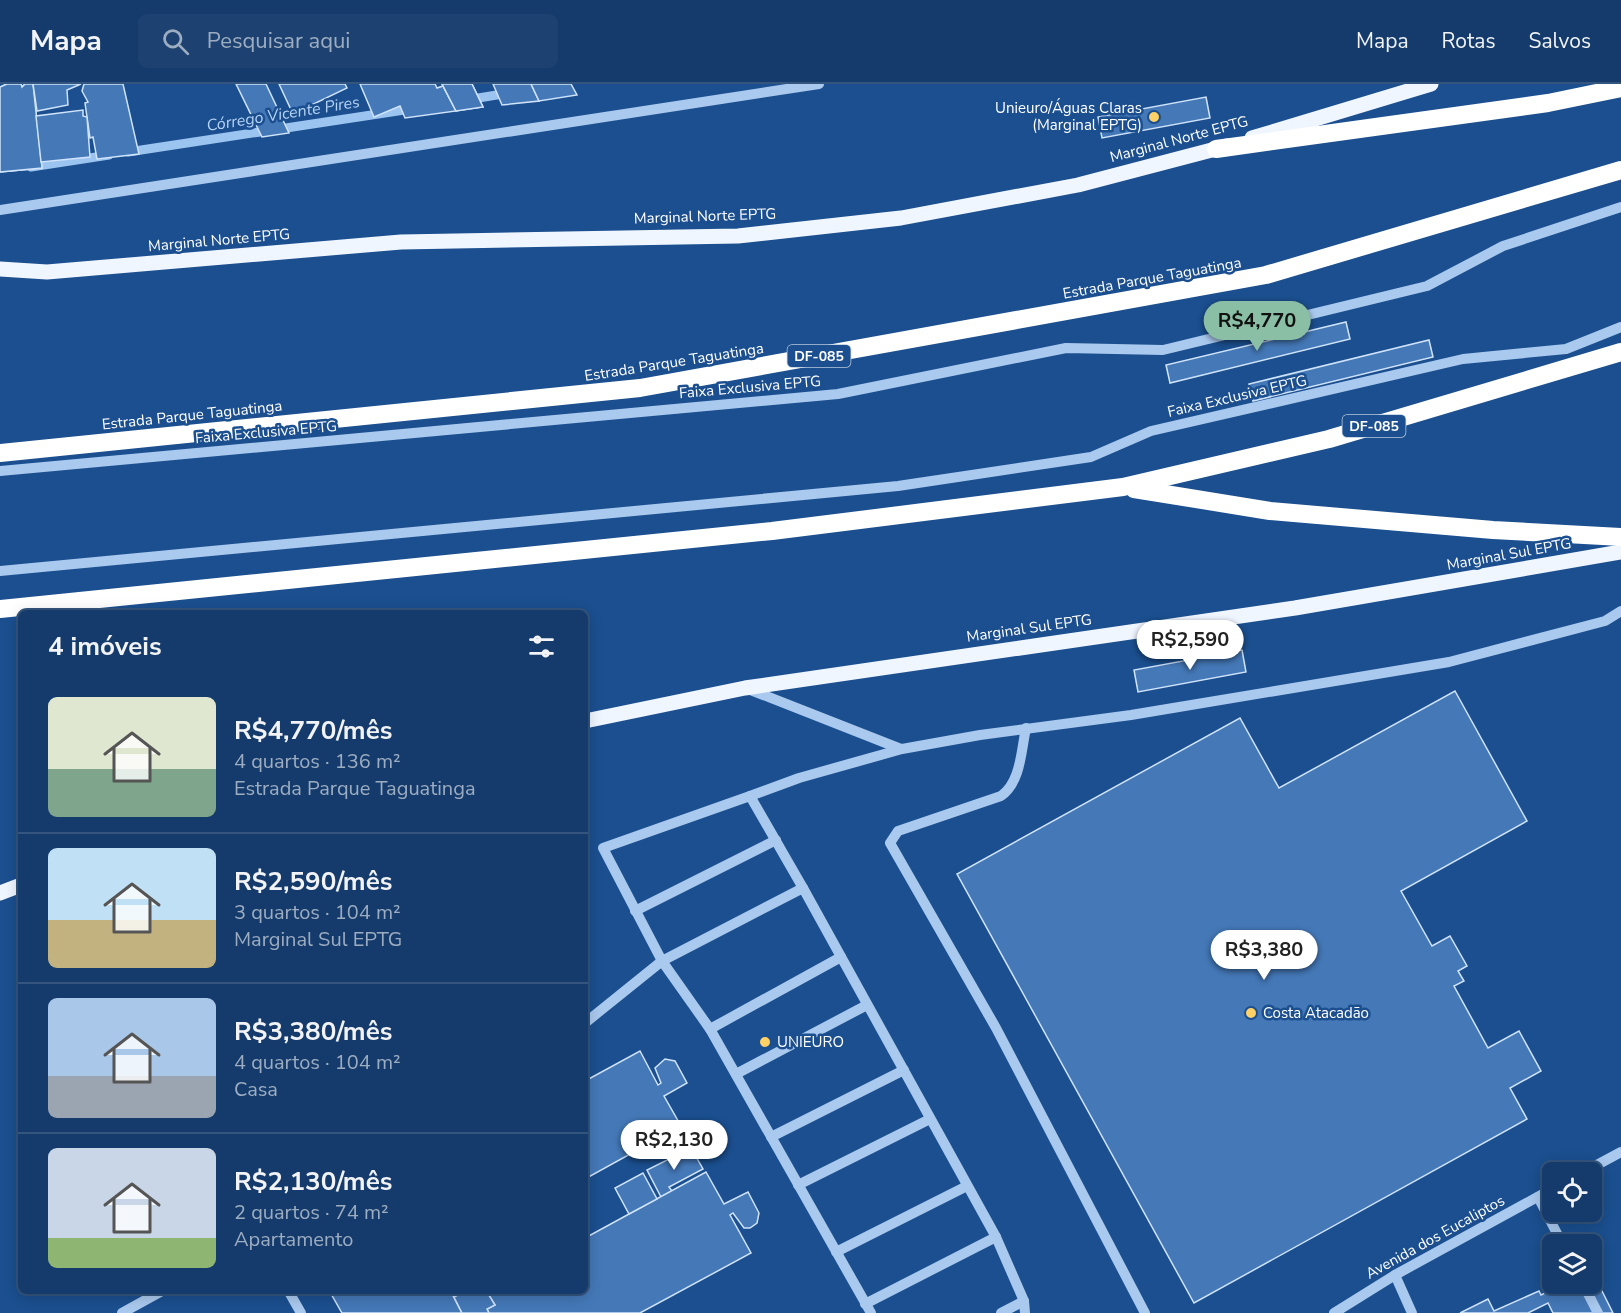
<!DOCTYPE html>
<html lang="pt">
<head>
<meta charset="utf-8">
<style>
  body { margin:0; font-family:"Nunito Sans",sans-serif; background:#1d4271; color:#f1f3f6; height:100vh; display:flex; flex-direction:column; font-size:22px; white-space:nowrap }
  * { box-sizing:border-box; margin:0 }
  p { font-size:20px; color:#9dadc1 }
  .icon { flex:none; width:33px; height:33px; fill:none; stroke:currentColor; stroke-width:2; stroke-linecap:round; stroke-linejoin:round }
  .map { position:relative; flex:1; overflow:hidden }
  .details { position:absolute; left:18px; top:526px; width:570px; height:684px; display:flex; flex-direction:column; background:#143b6b; border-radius:9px; box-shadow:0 3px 15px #0003,0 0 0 2px #33557e }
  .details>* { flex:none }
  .tools { position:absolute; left:1542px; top:1078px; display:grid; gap:12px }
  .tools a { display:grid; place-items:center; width:60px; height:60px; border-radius:9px; background:#143b6b; box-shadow:0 3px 15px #0003,0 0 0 2px #33557e; font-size:30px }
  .price { position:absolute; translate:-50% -51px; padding:0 14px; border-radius:21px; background:#fff; color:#222; font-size:20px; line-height:39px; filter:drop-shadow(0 2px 3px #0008) }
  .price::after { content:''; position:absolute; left:50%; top:36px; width:18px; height:14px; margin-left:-9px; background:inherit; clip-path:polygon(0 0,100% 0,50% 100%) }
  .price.selected { background:#8abfa5; color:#111 }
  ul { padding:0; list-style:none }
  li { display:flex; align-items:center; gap:18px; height:150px; padding:0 30px }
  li+li { border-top:2px solid #33557e }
  li span { display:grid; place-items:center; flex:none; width:168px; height:120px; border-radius:9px; color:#555 }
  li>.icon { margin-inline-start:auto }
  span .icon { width:72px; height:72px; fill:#fffc; stroke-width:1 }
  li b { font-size:26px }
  h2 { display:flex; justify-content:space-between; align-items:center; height:72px; padding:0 30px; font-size:26px }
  header { display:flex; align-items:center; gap:36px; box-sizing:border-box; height:84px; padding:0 30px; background:#143b6b; border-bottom:2px solid #33557e }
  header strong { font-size:28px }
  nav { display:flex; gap:33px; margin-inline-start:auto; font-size:21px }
  .search { width:420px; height:54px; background:#1d4271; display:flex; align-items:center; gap:15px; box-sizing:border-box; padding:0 21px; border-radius:9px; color:#9dadc1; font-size:22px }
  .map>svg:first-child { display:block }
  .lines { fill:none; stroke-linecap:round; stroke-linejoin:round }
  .stream { stroke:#9cc4f0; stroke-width:9 }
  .building { fill:#4478b7; stroke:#cfe3fa; stroke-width:1.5 }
  .minor { stroke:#a9c9ee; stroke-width:10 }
  .major { stroke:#f0f6ff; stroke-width:15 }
  .highway { stroke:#fff; stroke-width:18 }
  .poi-dot { fill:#ffd166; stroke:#1b4f8f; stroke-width:2 }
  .labels { text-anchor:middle; stroke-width:5; stroke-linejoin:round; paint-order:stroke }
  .shield { fill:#1b4f8f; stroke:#bbcadd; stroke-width:1.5 }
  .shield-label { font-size:14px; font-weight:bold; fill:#fff }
  .poi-label { font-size:15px; fill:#fff; stroke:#1b4f8f; text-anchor:start }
  .street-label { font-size:15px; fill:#fff; stroke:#1b4f8f }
  .water-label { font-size:16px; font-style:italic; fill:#b5d3f5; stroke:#1b4f8f }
</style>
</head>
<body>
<header>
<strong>Mapa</strong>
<div class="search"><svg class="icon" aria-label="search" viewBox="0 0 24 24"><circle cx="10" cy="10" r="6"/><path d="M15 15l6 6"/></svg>Pesquisar aqui</div>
<nav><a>Mapa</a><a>Rotas</a><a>Salvos</a></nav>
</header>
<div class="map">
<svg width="1621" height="1229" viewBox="0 0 1621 1229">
  <rect width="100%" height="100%" fill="#1b4f8f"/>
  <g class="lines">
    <!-- stream -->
    <g class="stream">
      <polyline points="466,16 509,9"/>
      <polyline points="128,68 411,25"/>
      <polyline points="31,83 109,71"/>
    </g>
  </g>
  <!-- building -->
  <g class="building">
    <polygon points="7,0 21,0 22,3 25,0 33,0 42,84 0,88 0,3"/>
    <polygon points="7,0 21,0 22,3 25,0 33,0 42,84 0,88 0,3"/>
    <polygon points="33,0 81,0 67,6 68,21 37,27"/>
    <polygon points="84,0 123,0 139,70 97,75 93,53 90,54 85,19 88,18 82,7"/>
    <polygon points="236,0 266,0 289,49 262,53"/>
    <polygon points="279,0 345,0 347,4 293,30"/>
    <polygon points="360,0 435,0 437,4 443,2 456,27 405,34 400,22 374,33"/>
    <polygon points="442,0 472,0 483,23 456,27"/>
    <polygon points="442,0 472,0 483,23 456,27"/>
    <polygon points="493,0 531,0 539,17 502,21"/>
    <polygon points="531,0 571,0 577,11 539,17"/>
    <polygon points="1206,13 1210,34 1102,54 1098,33"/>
    <polygon points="83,26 83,32 87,33 90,73 41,78 36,32"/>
    <polygon points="1346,238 1350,255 1170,299 1166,281"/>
    <polygon points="1429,256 1433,273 1253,317 1249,300"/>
    <polygon points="1242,566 1246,588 1138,608 1134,586"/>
    <polygon points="1455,607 1527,737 1401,807 1432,862 1450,852 1467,882 1458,887 1464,897 1454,902 1488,964 1519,947 1541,987 1510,1004 1527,1035 1194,1219 957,790 1240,634 1279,704"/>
    <polygon points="640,967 658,1001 661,999 655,984 665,975 675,977 687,999 664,1012 681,1042 585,1095 585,997"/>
    <polygon points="691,1064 703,1085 669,1103 672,1107 661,1113 647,1086"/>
    <polygon points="706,1088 724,1120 748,1108 759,1129 757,1139 750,1144 744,1144 733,1129 730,1131 751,1169 640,1229 489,1229 487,1225 495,1221 487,1208 585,1208 585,1154"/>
    <polygon points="643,1089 657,1115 629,1130 615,1104"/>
    <polygon points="1592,1187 1613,1229 1553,1229 1548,1219 1528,1229 1460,1229 1488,1215 1494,1227 1539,1207 1541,1211 1564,1200 1592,1200"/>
    <polygon points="330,1208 451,1208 462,1229 342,1229"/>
    <polygon points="464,1208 487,1208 495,1221 487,1225 489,1229 462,1229 454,1213"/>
  </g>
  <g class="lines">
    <!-- minor -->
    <g class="minor">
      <polyline points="0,126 819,0"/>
      <polyline points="0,387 838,310 1066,264 1163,266 1427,202 1503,162 1621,123"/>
      <polyline points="0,487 898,402 1091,373 1151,347 1463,275 1566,265 1621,243"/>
      <polyline points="748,605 901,665"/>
      <path d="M1026,644C1021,667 1021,698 1001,712L898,747L890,759L996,944L1145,1229"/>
      <polyline points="750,712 603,764 662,877 710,945 871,1229"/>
      <polyline points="803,804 996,1153 1024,1217 1025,1229"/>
      <polyline points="635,827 776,756"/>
      <polyline points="585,939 662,877 803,804 750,712 799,694 902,665 980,651 1131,631 1449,578 1605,537 1621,527"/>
      <polyline points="710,945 841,873"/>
      <polyline points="736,990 867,921"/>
      <polyline points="771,1053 904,986"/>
      <polyline points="1582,1089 1621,1068"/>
      <polyline points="798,1101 930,1035"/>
      <polyline points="1538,1113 1563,1161"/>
      <polyline points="836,1168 967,1102"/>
      <polyline points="1395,1191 1412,1229"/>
      <polyline points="1583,1200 1598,1229"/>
      <polyline points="289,1208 301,1229"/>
      <polyline points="865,1220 996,1153"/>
      <polyline points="122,1229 160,1208"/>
      <polyline points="1001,1229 1024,1217"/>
      <polyline points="1334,1229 1395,1191 1552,1105"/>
    </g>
    <!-- major -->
    <g class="major">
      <polyline points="1252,54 1431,0"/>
      <polyline points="0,185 47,188 401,158 738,152 901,134 1078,101 1227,62"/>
      <polyline points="585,637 745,604 1295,524 1621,468"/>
      <polyline points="0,809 21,801"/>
    </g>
    <!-- highway -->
    <g class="highway">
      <polyline points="1216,65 1548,19 1621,4"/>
      <polyline points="0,369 640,304 1266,191 1621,86"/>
      <polyline points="1134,405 1270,427 1493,446 1621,453"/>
      <polyline points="0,525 772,447 1123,403 1329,355 1621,268"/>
    </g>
  </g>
  <!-- markers -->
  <g class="poi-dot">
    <circle cx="1154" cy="33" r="6"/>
    <circle cx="1251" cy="929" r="6"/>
    <circle cx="765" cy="958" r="6"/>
  </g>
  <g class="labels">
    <!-- shield labels -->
    <g class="shield">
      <rect x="787.5" y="261" width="63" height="22" rx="4.5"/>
      <rect x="1342.5" y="331" width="63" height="22" rx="4.5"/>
    </g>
    <g class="shield-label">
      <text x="819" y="277">DF-085</text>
      <text x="1374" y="347">DF-085</text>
    </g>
    <!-- poi labels -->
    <g class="poi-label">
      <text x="1142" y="29" text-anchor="end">Unieuro/Águas Claras<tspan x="1142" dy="17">(Marginal EPTG)</tspan></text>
      <text x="1263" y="934">Costa Atacadão</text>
      <text x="777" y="963">UNIEURO</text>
    </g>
    <!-- street labels -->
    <g class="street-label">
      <text transform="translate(1179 55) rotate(-15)" y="5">Marginal Norte EPTG</text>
      <text transform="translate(705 132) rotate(-2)" y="5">Marginal Norte EPTG</text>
      <text transform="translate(219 156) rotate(-5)" y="5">Marginal Norte EPTG</text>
      <text transform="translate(1152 194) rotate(-10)" y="5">Estrada Parque Taguatinga</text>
      <text transform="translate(674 278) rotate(-9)" y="5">Estrada Parque Taguatinga</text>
      <text transform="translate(750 303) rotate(-5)" y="5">Faixa Exclusiva EPTG</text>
      <text transform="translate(1237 312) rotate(-13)" y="5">Faixa Exclusiva EPTG</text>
      <text transform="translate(192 331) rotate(-6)" y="5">Estrada Parque Taguatinga</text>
      <text transform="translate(266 348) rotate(-5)" y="5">Faixa Exclusiva EPTG</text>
      <text transform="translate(1509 470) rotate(-10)" y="5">Marginal Sul EPTG</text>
      <text transform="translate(1029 544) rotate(-8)" y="5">Marginal Sul EPTG</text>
      <text transform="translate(1435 1153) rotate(-29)" y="5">Avenida dos Eucaliptos</text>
    </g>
    <!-- water labels -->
    <g class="water-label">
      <text transform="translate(283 29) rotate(-9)" y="6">Córrego Vicente Pires</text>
    </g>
  </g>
</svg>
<div class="tools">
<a><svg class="icon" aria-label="locate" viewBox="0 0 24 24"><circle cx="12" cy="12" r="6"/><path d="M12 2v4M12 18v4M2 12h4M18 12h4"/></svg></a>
<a><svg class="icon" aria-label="layers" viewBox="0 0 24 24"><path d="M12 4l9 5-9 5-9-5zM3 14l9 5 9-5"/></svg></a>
</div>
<b class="price selected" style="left:1257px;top:268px">R$4,770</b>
<b class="price" style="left:1190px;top:587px">R$2,590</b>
<b class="price" style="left:1264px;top:897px">R$3,380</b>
<b class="price" style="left:674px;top:1087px">R$2,130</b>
<section class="details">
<h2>4 imóveis<svg class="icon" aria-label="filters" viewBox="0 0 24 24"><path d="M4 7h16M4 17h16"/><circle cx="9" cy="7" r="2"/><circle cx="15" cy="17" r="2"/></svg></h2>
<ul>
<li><span style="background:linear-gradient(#dfe7d0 60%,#7fa58c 0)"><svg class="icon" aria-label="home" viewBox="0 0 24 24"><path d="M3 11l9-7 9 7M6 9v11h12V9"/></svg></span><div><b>R$4,770/mês</b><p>4 quartos · 136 m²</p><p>Estrada Parque Taguatinga</p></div></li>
<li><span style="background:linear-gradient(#bfe0f5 60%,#c2b280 0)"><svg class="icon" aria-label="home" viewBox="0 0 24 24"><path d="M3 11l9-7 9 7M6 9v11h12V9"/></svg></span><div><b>R$2,590/mês</b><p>3 quartos · 104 m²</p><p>Marginal Sul EPTG</p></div></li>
<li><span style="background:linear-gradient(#a9c7e8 65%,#9aa5b1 0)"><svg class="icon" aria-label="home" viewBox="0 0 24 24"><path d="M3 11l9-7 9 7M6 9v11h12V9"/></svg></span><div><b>R$3,380/mês</b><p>4 quartos · 104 m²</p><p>Casa</p></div></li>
<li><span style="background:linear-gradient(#c9d6e8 75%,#8fb573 0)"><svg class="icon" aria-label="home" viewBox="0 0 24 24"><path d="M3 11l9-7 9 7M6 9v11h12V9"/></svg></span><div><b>R$2,130/mês</b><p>2 quartos · 74 m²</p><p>Apartamento</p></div></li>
</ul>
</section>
</div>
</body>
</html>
